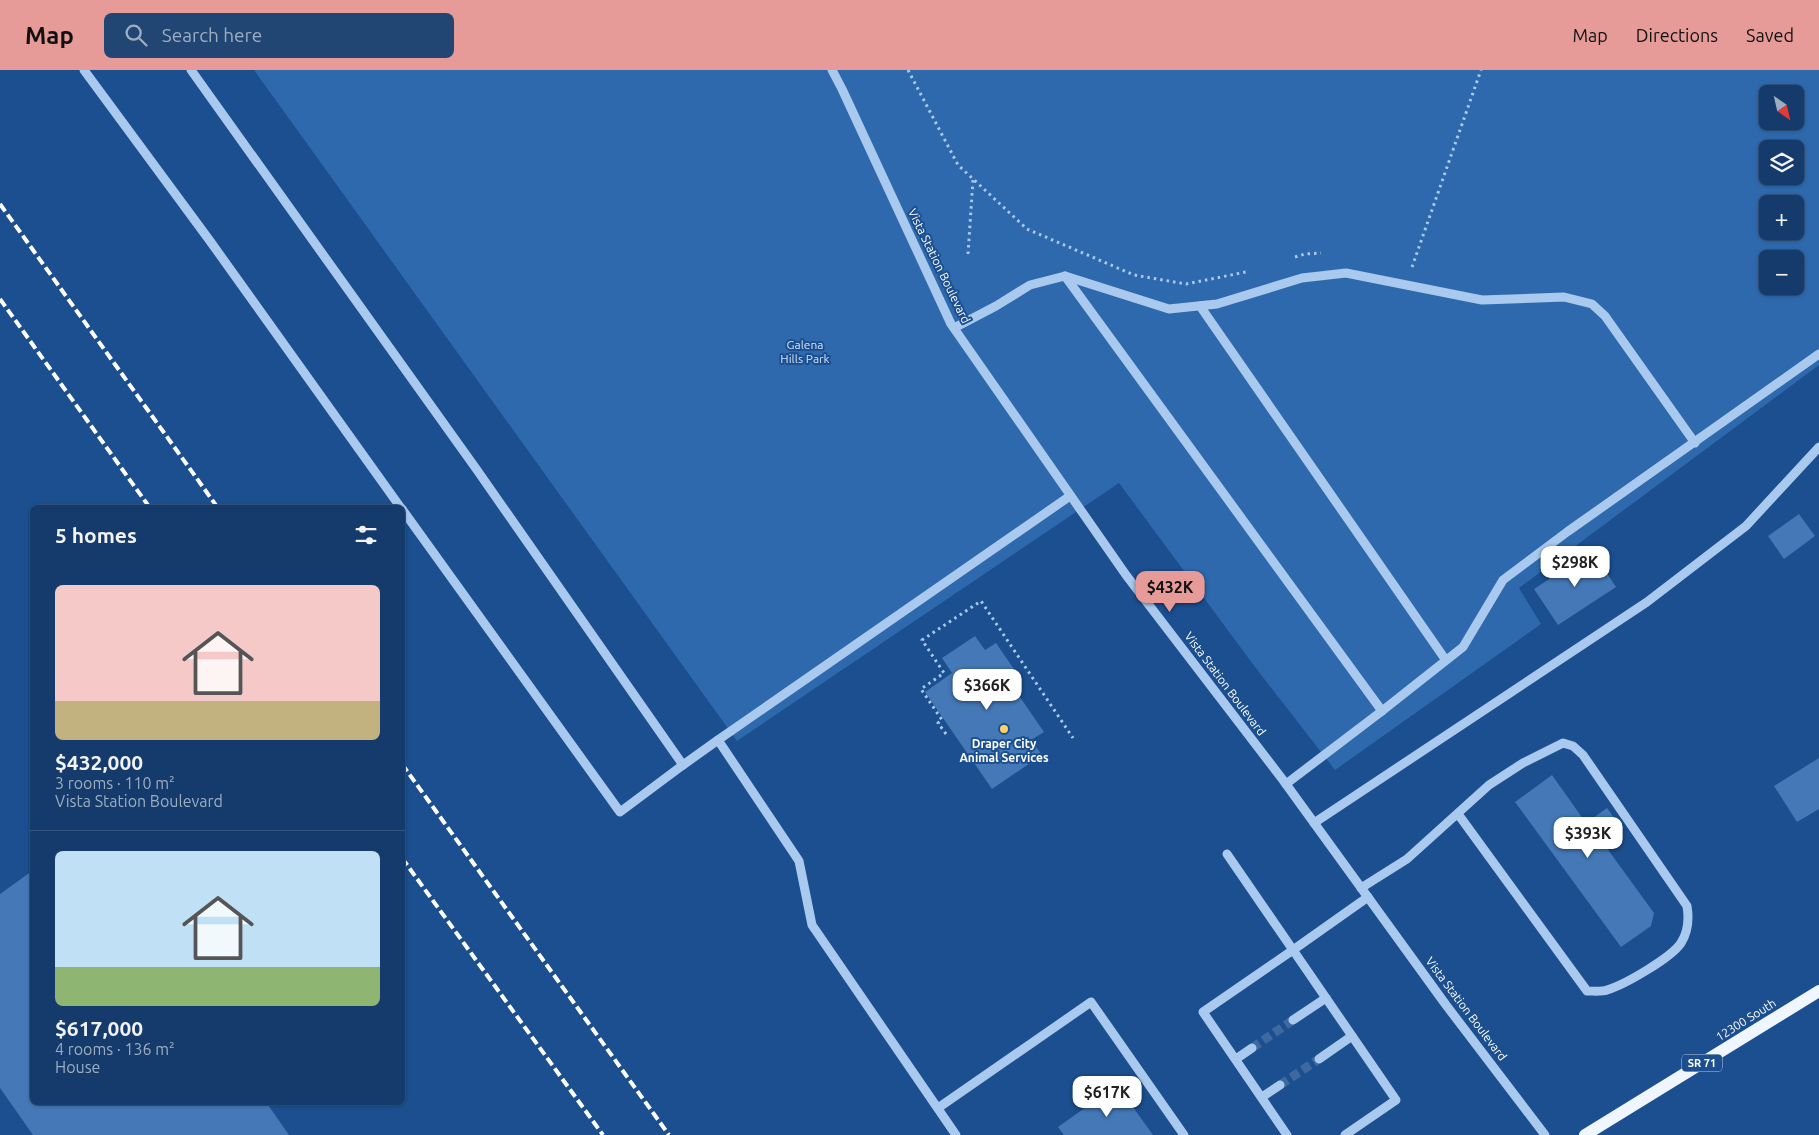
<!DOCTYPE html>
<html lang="en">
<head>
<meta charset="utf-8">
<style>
  body { margin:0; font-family:Ubuntu,sans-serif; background:#214673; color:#f1f3f6; height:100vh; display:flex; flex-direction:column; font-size:19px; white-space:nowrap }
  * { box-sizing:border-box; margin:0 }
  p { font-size:16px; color:#9dadc1 }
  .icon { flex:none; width:28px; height:28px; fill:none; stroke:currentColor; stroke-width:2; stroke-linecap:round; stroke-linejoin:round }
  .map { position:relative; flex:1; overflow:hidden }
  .sheet { position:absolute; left:30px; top:435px; width:375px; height:600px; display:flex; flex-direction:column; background:#143b6b; border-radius:8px; box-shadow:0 1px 4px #0004,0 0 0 1px #33557e }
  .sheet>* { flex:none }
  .needle { width:32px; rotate:146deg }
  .fabs { position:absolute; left:1759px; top:15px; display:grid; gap:10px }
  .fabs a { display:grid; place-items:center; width:45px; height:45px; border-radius:8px; background:#143b6b; box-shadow:0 1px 4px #0004,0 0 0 1px #33557e; font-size:25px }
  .price { position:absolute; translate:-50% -42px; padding:0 11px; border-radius:10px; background:#fff; color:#222; font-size:16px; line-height:32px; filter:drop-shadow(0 1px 2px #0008) }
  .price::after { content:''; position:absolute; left:50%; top:30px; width:15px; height:11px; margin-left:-8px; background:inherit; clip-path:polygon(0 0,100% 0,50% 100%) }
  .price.on { background:#e69b98; color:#111 }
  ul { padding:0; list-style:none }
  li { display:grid; align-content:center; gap:10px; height:265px; padding:0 25px }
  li+li { border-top:1px solid #33557e }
  li span { display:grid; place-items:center; height:155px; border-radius:8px; color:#555 }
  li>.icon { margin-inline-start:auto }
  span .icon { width:90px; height:90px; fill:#fffc; stroke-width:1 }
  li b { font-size:21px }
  h2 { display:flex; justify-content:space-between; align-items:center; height:60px; padding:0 25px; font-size:21px }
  header { display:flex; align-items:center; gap:30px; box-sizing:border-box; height:70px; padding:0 25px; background:#e69b98; color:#111 }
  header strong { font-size:24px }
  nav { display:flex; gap:28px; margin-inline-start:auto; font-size:18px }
  .search { width:350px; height:45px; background:#214673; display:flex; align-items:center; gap:12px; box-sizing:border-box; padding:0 18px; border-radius:8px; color:#9dadc1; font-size:19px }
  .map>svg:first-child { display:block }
  .green { fill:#2e69ad; fill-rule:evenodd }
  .building { fill:#4478b7 }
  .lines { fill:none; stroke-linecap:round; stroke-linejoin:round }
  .minor-tunnel { stroke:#3d69a0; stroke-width:9; stroke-dasharray:9 4.5; stroke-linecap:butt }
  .path { stroke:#a9c9ee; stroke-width:3; stroke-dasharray:2.5 4; stroke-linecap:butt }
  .minor { stroke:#a9c9ee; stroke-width:9 }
  .major { stroke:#f0f6ff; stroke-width:12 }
  .rail { stroke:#fff; stroke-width:4; stroke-dasharray:9 4; stroke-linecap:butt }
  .poi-dot { fill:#ffd166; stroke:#1b4f8f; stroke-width:2 }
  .labels { text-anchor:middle; stroke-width:4; stroke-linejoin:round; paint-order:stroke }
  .shield { fill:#1b4f8f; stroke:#bbcadd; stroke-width:1 }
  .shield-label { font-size:11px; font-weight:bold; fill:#fff }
  .street-label { font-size:12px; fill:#fff; stroke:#1b4f8f }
  .park-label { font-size:12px; fill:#cfe3fa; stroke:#1b4f8f }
  .poi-label { font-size:12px; font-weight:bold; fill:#fff; stroke:#1b4f8f }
</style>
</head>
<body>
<header>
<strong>Map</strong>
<div class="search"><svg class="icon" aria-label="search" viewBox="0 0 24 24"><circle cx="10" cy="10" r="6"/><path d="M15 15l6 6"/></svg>Search here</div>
<nav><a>Map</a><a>Directions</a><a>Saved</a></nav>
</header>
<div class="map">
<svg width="1819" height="1065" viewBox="0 0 1819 1065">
  <rect width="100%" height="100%" fill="#1b4f8f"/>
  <!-- green -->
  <path class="green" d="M254,0H1819V295L1519,518L1541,554L1335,700L1255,597L1119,413L737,671ZM1768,24H1795V51H1768ZM1768,79H1795V106H1768ZM1768,134H1795V161H1768ZM1768,189H1795V216H1768Z"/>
  <!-- building -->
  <g class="building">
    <polygon points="1799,444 1815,466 1784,489 1768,466"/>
    <polygon points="1592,481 1616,517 1558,555 1534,519"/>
    <polygon points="975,566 985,580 996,573 1018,605 1009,611 1044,662 1031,670 1042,685 992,719 925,622 952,603 942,588"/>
    <polygon points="1819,688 1819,739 1797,752 1774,716"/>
    <polygon points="1552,705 1586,753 1607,738 1617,752 1598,766 1654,843 1651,856 1621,877 1515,732"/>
    <polygon points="32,801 32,1032 266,1032 289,1065 33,1065 0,1018 0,824"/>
    <polygon points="1117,1015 1153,1065 1064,1065 1058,1057"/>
  </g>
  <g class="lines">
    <!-- minor-tunnel -->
    <g class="minor-tunnel">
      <polyline points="1252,978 1293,950"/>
      <polyline points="1280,1015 1319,989"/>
    </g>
    <!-- path -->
    <g class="path">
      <polyline points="908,0 958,95 1027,159 1134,205 1186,214 1246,202"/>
      <polyline points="968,184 973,110"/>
      <polyline points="1295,187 1305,184 1321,183"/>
      <polyline points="1412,197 1481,0"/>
      <polyline points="946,664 938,653 942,650 921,619 944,603 922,570 981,531 1073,668"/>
    </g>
    <!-- minor -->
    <g class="minor">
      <polyline points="84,0 210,171 401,438"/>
      <polyline points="191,0 477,400 683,695 620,742 402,439"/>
      <polyline points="832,0 842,19 951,254 1126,505 1283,710 1446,935 1545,1065"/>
      <polyline points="1065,206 1382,641"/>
      <polyline points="1200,236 1445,589"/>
      <polyline points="954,258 996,236 1030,215 1065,206 1169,239 1217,234 1302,208 1346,203 1482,230 1564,227 1592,234 1605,246 1695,373"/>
      <polyline points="683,695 718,670"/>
      <polyline points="1286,714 1382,641 1463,577 1503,510 1567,462 1819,284"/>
      <polyline points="1314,753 1647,532 1746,456 1819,377"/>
      <polyline points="1227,784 1293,880 1368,827"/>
      <path d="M1361,818L1407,789L1489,715L1523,693L1563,673L1573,676L1583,685L1687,836C1689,848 1688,862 1681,873C1671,888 1624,915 1607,920C1601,922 1594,921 1587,921L1458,744"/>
      <polyline points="1293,950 1326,928"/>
      <polyline points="1236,989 1252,978"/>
      <polyline points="1319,989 1352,966"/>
      <polyline points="1262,1027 1280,1015"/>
      <polyline points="938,1038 1091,932 1184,1065"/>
      <polyline points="956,1065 812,855 799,791 718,670 1070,426"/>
      <polyline points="1287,1065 1203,942 1293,880 1396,1030 1345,1065"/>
    </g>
    <!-- major -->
    <polyline class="major" points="1585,1065 1819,921"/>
    <!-- rail -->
    <g class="rail">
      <polyline points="0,134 218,438"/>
      <polyline points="0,229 150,438"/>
      <polyline points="402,694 669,1065"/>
      <polyline points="402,788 603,1065"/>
    </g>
  </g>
  <!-- markers -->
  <circle class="poi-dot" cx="1004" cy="659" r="5"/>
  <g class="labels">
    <!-- shield labels -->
    <rect class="shield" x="1682" y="984.5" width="40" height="17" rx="4"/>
    <g class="shield-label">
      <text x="1702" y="997">SR 71</text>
    </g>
    <!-- street labels -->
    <g class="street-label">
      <text transform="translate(939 196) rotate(64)" y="4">Vista Station Boulevard</text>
      <text transform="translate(1225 614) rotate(53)" y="4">Vista Station Boulevard</text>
      <text transform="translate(1466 939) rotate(53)" y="4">Vista Station Boulevard</text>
      <text transform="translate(1746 950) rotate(-32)" y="4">12300 South</text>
    </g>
    <!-- park labels -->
    <g class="park-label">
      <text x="805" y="279">Galena<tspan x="805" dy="14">Hills Park</tspan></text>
    </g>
    <!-- poi labels -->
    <g class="poi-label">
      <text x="1004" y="678">Draper City<tspan x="1004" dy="14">Animal Services</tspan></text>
    </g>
  </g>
</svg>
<div class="fabs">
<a><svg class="needle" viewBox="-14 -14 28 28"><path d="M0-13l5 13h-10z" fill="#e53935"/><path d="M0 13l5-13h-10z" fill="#9dadc1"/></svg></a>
<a><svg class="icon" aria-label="layers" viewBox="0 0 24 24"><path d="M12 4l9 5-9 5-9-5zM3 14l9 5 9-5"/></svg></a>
<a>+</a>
<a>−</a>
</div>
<b class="price" style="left:1575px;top:518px">$298K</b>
<b class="price on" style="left:1170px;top:543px">$432K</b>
<b class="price" style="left:987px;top:641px">$366K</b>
<b class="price" style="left:1588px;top:789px">$393K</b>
<b class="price" style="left:1107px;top:1048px">$617K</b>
<section class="sheet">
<h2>5 homes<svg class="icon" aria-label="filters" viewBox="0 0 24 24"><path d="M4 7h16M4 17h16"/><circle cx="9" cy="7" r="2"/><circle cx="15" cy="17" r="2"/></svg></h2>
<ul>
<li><span style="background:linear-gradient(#f6c9c9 75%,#c2b280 0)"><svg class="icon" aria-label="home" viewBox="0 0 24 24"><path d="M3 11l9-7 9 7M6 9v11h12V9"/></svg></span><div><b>$432,000</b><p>3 rooms · 110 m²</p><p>Vista Station Boulevard</p></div></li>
<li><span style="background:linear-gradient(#bfe0f5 75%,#8fb573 0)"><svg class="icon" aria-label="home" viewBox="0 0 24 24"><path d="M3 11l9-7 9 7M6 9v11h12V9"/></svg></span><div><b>$617,000</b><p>4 rooms · 136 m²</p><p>House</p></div></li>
</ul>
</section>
</div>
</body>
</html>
